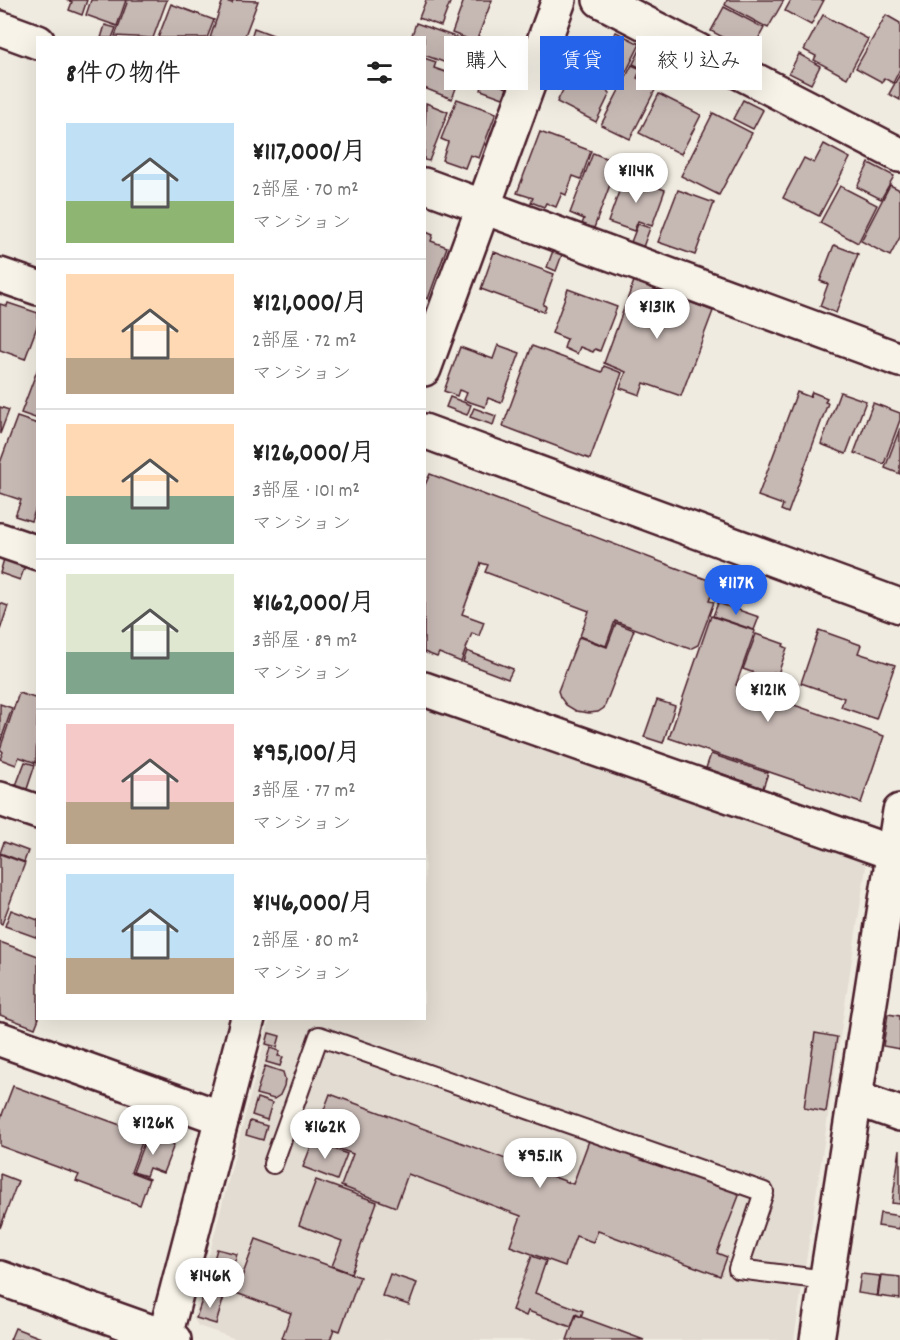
<!DOCTYPE html>
<html lang="ja">
<head>
<meta charset="utf-8">
<style>
  body { margin:0; font-family:Dekko,"Klee One",sans-serif; background:#f6f6f6; color:#222; height:100vh; display:flex; flex-direction:column; font-size:22px; white-space:nowrap }
  * { box-sizing:border-box; margin:0 }
  p { font-size:20px; color:#767676 }
  .icon { flex:none; width:33px; height:33px; fill:none; stroke:currentColor; stroke-width:2; stroke-linecap:round; stroke-linejoin:round }
  .map { position:relative; flex:1; overflow:hidden }
  .details { position:absolute; left:36px; top:36px; width:390px; height:984px; display:flex; flex-direction:column; background:#fff; border-radius:0px; box-shadow:0 6px 24px #0002 }
  .details>* { flex:none }
  .top-card { position:absolute; left:444px; top:36px; width:366px; height:54px; display:flex; gap:12px }
  .price { position:absolute; translate:-50% -51px; padding:0 14px; border-radius:21px; background:#fff; color:#222; font-size:20px; line-height:39px; filter:drop-shadow(0 2px 3px #0008) }
  .price::after { content:''; position:absolute; left:50%; top:36px; width:18px; height:14px; margin-left:-9px; background:inherit; clip-path:polygon(0 0,100% 0,50% 100%) }
  .price.active { background:#2563eb; color:#fff }
  ul { padding:0; list-style:none }
  li { display:flex; align-items:center; gap:18px; height:150px; padding:0 30px }
  li+li { border-top:2px solid #e0e0e0 }
  li span { display:grid; place-items:center; flex:none; width:168px; height:120px; border-radius:0px; color:#555 }
  li>.icon { margin-inline-start:auto }
  span .icon { width:72px; height:72px; fill:#fffc; stroke-width:1 }
  li b { font-size:26px }
  h2 { display:flex; justify-content:space-between; align-items:center; height:72px; padding:0 30px; font-size:26px }
  .chip { padding:0 21px; border-radius:0px; background:#fff; box-shadow:0 6px 24px #0002; font-size:21px; line-height:54px }
  .chip.active { background:#2563eb; color:#fff }
  .map>svg:first-child { display:block }
  .built { fill:#e3dcd2 }
  .building { fill:#c6b8b3; stroke:#4a1f2b; stroke-width:1.5 }
  .lines { fill:none; stroke-linecap:round; stroke-linejoin:round }
  .lane-casing { stroke:#4a1f2b; stroke-width:22 }
  .street-casing { stroke:#4a1f2b; stroke-width:38 }
  .lane { stroke:#f7f3e8; stroke-width:18 }
  .street { stroke:#f7f3e8; stroke-width:33 }
</style>
</head>
<body>
<div class="map">
<svg width="900" height="1340" viewBox="0 0 900 1340">
  <rect width="100%" height="100%" fill="#f0ebe0"/>
  <filter id="ink" filterUnits="userSpaceOnUse"><feTurbulence type="fractalNoise" baseFrequency=".0167" numOctaves="2"/><feDisplacementMap in="SourceGraphic" scale="12" xChannelSelector="R" yChannelSelector="G"/><feConvolveMatrix kernelMatrix="1 2 1 2 8 2 1 2 1" color-interpolation-filters="sRGB"/></filter>
  <g filter="url(#ink)">
    <!-- built -->
    <polygon class="built" points="425,706 859,856 866,867 794,1340 239,1340 198,1326 193,1317 270,1019 424,1018"/>
    <!-- building -->
    <g class="building">
      <polygon points="66,0 87,0 82,15 69,10 72,2"/>
      <polygon points="91,0 126,0 117,26 86,15"/>
      <polygon points="128,0 167,0 153,38 115,36"/>
      <polygon points="223,0 232,3 233,0 258,1 244,38 210,38"/>
      <polygon points="426,0 451,0 441,26 419,18"/>
      <polygon points="464,0 492,0 476,42 452,33"/>
      <polygon points="727,0 784,0 768,28 725,5"/>
      <polygon points="791,0 824,0 811,25 785,11"/>
      <polygon points="171,4 214,20 207,38 158,38"/>
      <polygon points="724,7 764,28 751,52 711,31"/>
      <polygon points="823,15 868,39 847,78 814,60 816,56 804,50"/>
      <polygon points="886,15 900,23 900,69 893,83 884,78 882,82 856,68"/>
      <polygon points="416,23 475,44 466,70 424,55 424,38 411,38"/>
      <polygon points="105,25 116,28 112,38 101,38"/>
      <polygon points="254,28 281,38 251,38"/>
      <polygon points="616,32 640,44 626,72 601,60"/>
      <polygon points="642,46 659,54 650,72 633,64"/>
      <polygon points="799,54 820,66 811,84 789,73"/>
      <polygon points="424,58 436,62 434,68 460,77 452,99 424,88"/>
      <polygon points="573,62 608,80 603,89 610,93 596,122 557,102 565,86 562,84"/>
      <polygon points="632,65 641,69 637,78 656,88 630,139 601,125"/>
      <polygon points="900,74 900,100 889,94"/>
      <polygon points="484,79 507,88 503,98 481,90"/>
      <polygon points="659,94 701,115 681,154 639,133"/>
      <polygon points="457,99 496,113 479,158 470,155 465,168 442,160 448,142 441,139"/>
      <polygon points="743,100 763,110 753,129 733,119"/>
      <polygon points="426,103 448,112 429,161 424,160"/>
      <polygon points="713,113 752,133 719,195 681,176"/>
      <polygon points="540,132 591,151 581,179 573,176 566,195 562,193 556,207 546,203 544,207 531,202 533,198 517,193"/>
      <polygon points="824,144 850,158 819,216 783,198 804,158 814,163"/>
      <polygon points="593,153 618,163 594,228 582,224 584,219 570,213"/>
      <polygon points="869,163 894,176 881,199 857,187"/>
      <polygon points="625,175 665,190 652,226 638,221 634,231 608,222"/>
      <polygon points="890,185 900,190 900,237 890,256 861,241"/>
      <polygon points="840,186 877,205 858,243 820,223"/>
      <polygon points="678,190 714,203 695,255 658,242"/>
      <polygon points="638,224 650,228 643,247 631,242"/>
      <polygon points="424,231 433,235 431,241 447,247 428,299 424,297"/>
      <polygon points="834,245 858,254 836,313 820,306 828,284 820,281"/>
      <polygon points="554,248 563,252 556,271 547,267"/>
      <polygon points="494,252 554,274 543,305 546,306 544,312 481,289"/>
      <polygon points="634,281 713,311 681,396 644,383 640,395 620,388 626,372 604,363"/>
      <polygon points="568,289 617,307 600,351 595,349 593,352 580,347 577,354 564,348 567,339 552,333"/>
      <polygon points="8,303 38,313 38,324 25,359 0,350 0,304 7,306"/>
      <polygon points="498,345 520,353 501,403 488,398 485,407 464,400 467,393 459,390 457,396 444,391 460,347 493,359"/>
      <polygon points="532,346 602,372 604,366 622,373 590,459 503,426"/>
      <polygon points="38,368 38,419 21,413"/>
      <polygon points="797,392 810,397 812,392 827,398 825,402 828,403 788,513 781,510 783,505 758,496"/>
      <polygon points="840,392 866,401 846,454 821,444"/>
      <polygon points="450,397 471,405 467,415 446,407"/>
      <polygon points="873,403 900,413 900,420 884,464 854,453"/>
      <polygon points="0,407 9,410 0,434"/>
      <polygon points="474,408 496,416 493,425 470,417"/>
      <polygon points="17,417 38,424 38,503 31,521 15,516 21,500 0,493 0,463"/>
      <polygon points="900,428 900,474 885,468"/>
      <polygon points="430,474 716,583 709,601 714,602 698,645 690,649 615,621 606,646 580,636 589,611 485,572 488,565 481,563 462,614 484,622 479,636 472,633 461,662 439,653 437,657 424,652 424,487"/>
      <polygon points="4,559 25,566 20,580 0,573"/>
      <polygon points="0,603 8,606 0,630"/>
      <polygon points="718,603 759,617 754,630 713,616"/>
      <polygon points="711,616 755,631 736,685 884,736 861,803 669,738"/>
      <polygon points="616,623 634,630 604,708 598,712 589,713 576,711 566,705 560,697 558,691 579,637 607,647"/>
      <polygon points="819,630 861,645 858,653 895,665 876,719 841,707 844,698 801,683"/>
      <polygon points="756,634 784,644 783,646 787,648 778,674 774,672 771,679 743,669"/>
      <polygon points="467,651 513,669 508,679 463,662"/>
      <polygon points="785,679 798,683 794,694 781,689"/>
      <polygon points="19,693 38,699 36,763 19,757 16,765 0,759 3,752 0,749"/>
      <polygon points="657,700 675,706 663,743 644,737"/>
      <polygon points="0,704 12,708 0,743"/>
      <polygon points="711,754 768,773 763,788 706,768"/>
      <polygon points="25,762 35,765 26,792 15,788"/>
      <polygon points="4,842 28,851 24,862 0,853"/>
      <polygon points="0,854 25,863 2,924 0,923"/>
      <polygon points="11,910 38,920 38,938 5,926"/>
      <polygon points="0,942 38,956 38,1018 39,1018 35,1028 0,1015"/>
      <polygon points="888,1014 900,1016 900,1049 883,1046"/>
      <polygon points="269,1033 280,1036 277,1047 266,1044"/>
      <polygon points="815,1033 837,1037 826,1112 804,1108"/>
      <polygon points="270,1048 280,1051 278,1056 283,1057 280,1066 266,1062"/>
      <polygon points="265,1066 283,1072 285,1079 284,1086 280,1095 274,1099 256,1094"/>
      <polygon points="13,1086 145,1134 131,1172 149,1179 140,1205 76,1181 79,1175 0,1146 0,1120"/>
      <polygon points="330,1094 573,1184 590,1138 740,1193 717,1253 727,1257 720,1276 598,1231 593,1242 576,1236 565,1266 510,1246 521,1216 408,1174 396,1207 341,1186 353,1154 313,1139"/>
      <polygon points="257,1098 272,1103 267,1120 252,1115"/>
      <polygon points="250,1121 267,1126 263,1140 246,1135"/>
      <polygon points="147,1135 174,1145 163,1173 149,1168 146,1176 133,1172"/>
      <polygon points="313,1141 347,1154 337,1180 303,1167"/>
      <polygon points="900,1149 900,1204 892,1203"/>
      <polygon points="0,1174 18,1181 0,1228"/>
      <polygon points="316,1180 377,1202 351,1273 332,1266 342,1241 299,1225"/>
      <polygon points="880,1213 900,1216 899,1229 878,1226"/>
      <polygon points="256,1239 360,1277 340,1331 334,1329 330,1340 287,1340 282,1338 291,1313 236,1293"/>
      <polygon points="217,1249 237,1254 223,1300 204,1294"/>
      <polygon points="532,1256 546,1261 535,1293 583,1311 581,1317 576,1314 571,1327 528,1311 526,1316 512,1310"/>
      <polygon points="390,1274 417,1283 409,1305 382,1296"/>
      <polygon points="861,1274 880,1276 877,1296 858,1293"/>
      <polygon points="881,1275 900,1277 900,1299 878,1296"/>
      <polygon points="204,1294 223,1300 216,1324 196,1318"/>
      <polygon points="576,1315 644,1340 567,1340"/>
      <polygon points="15,1328 41,1338 40,1340 10,1340"/>
    </g>
    <g class="lines">
      <!-- lane casing -->
      <g class="lane-casing">
        <polyline id="lane" points="273,1164 319,1036 764,1192 738,1269 826,1280"/>
      </g>
      <!-- street casing -->
      <g class="street-casing">
        <g id="street">
          <polyline points="600,0 900,155"/>
          <polyline points="0,28 38,42"/>
          <polyline points="424,185 900,360"/>
          <polyline points="0,275 38,288"/>
          <polyline points="424,369 559,0"/>
          <polyline points="424,431 900,606"/>
          <polyline points="0,540 38,553"/>
          <polyline points="424,689 893,853"/>
          <polyline points="0,799 38,812"/>
          <polyline points="0,1039 222,1118"/>
          <polyline points="855,1098 900,1114"/>
          <polyline points="0,1278 174,1340"/>
          <polyline points="164,1340 248,1018"/>
          <polyline points="817,1340 900,811"/>
        </g>
      </g>
      <!-- lane -->
      <use href="#lane" class="lane"/>
      <!-- street -->
      <use href="#street" class="street"/>
    </g>
  </g>
</svg>
<b class="price" style="left:636px;top:204px">¥114K</b>
<b class="price" style="left:657px;top:340px">¥131K</b>
<b class="price active" style="left:736px;top:616px">¥117K</b>
<b class="price" style="left:768px;top:723px">¥121K</b>
<b class="price" style="left:153px;top:1156px">¥126K</b>
<b class="price" style="left:325px;top:1160px">¥162K</b>
<b class="price" style="left:540px;top:1189px">¥95.1K</b>
<b class="price" style="left:210px;top:1309px">¥146K</b>
<div class="top-card">
<a class="chip">購入</a>
<a class="chip active">賃貸</a>
<a class="chip">絞り込み</a>
</div>
<section class="details">
<h2>8件の物件<svg class="icon" aria-label="filters" viewBox="0 0 24 24"><path d="M4 7h16M4 17h16"/><circle cx="9" cy="7" r="2"/><circle cx="15" cy="17" r="2"/></svg></h2>
<ul>
<li><span style="background:linear-gradient(#bfe0f5 65%,#8fb573 0)"><svg class="icon" aria-label="home" viewBox="0 0 24 24"><path d="M3 11l9-7 9 7M6 9v11h12V9"/></svg></span><div><b>¥117,000/月</b><p>2部屋 · 70 m²</p><p>マンション</p></div></li>
<li><span style="background:linear-gradient(#ffd9b3 70%,#b9a48a 0)"><svg class="icon" aria-label="home" viewBox="0 0 24 24"><path d="M3 11l9-7 9 7M6 9v11h12V9"/></svg></span><div><b>¥121,000/月</b><p>2部屋 · 72 m²</p><p>マンション</p></div></li>
<li><span style="background:linear-gradient(#ffd9b3 60%,#7fa58c 0)"><svg class="icon" aria-label="home" viewBox="0 0 24 24"><path d="M3 11l9-7 9 7M6 9v11h12V9"/></svg></span><div><b>¥126,000/月</b><p>3部屋 · 101 m²</p><p>マンション</p></div></li>
<li><span style="background:linear-gradient(#dfe7d0 65%,#7fa58c 0)"><svg class="icon" aria-label="home" viewBox="0 0 24 24"><path d="M3 11l9-7 9 7M6 9v11h12V9"/></svg></span><div><b>¥162,000/月</b><p>3部屋 · 89 m²</p><p>マンション</p></div></li>
<li><span style="background:linear-gradient(#f6c9c9 65%,#b9a48a 0)"><svg class="icon" aria-label="home" viewBox="0 0 24 24"><path d="M3 11l9-7 9 7M6 9v11h12V9"/></svg></span><div><b>¥95,100/月</b><p>3部屋 · 77 m²</p><p>マンション</p></div></li>
<li><span style="background:linear-gradient(#bfe0f5 70%,#b9a48a 0)"><svg class="icon" aria-label="home" viewBox="0 0 24 24"><path d="M3 11l9-7 9 7M6 9v11h12V9"/></svg></span><div><b>¥146,000/月</b><p>2部屋 · 80 m²</p><p>マンション</p></div></li>
</ul>
</section>
</div>
</body>
</html>
